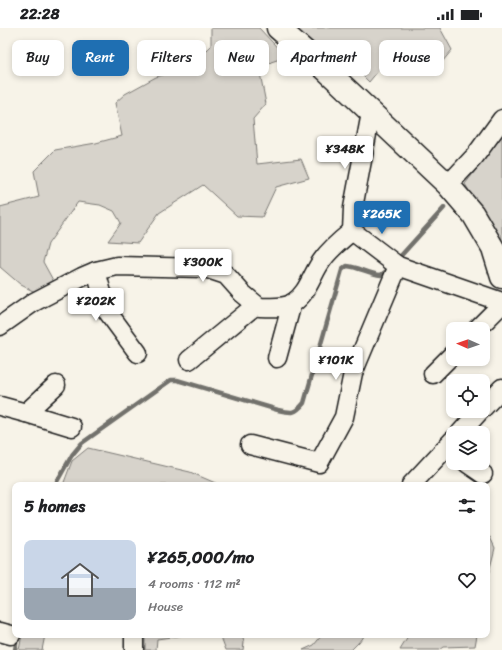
<!DOCTYPE html>
<html lang="en">
<head>
<meta charset="utf-8">
<style>
  body { margin:0; font-family:Sriracha,sans-serif; background:#f2f2f2; color:#202124; height:100vh; display:flex; flex-direction:column; font-size:15px; white-space:nowrap }
  * { box-sizing:border-box; margin:0 }
  p { font-size:13px; color:#757577 }
  .icon { flex:none; width:22px; height:22px; fill:none; stroke:currentColor; stroke-width:2; stroke-linecap:round; stroke-linejoin:round }
  .map { position:relative; flex:1; overflow:hidden }
  .drawer { position:absolute; left:12px; top:454px; width:478px; height:156px; display:flex; flex-direction:column; background:#fff; border-radius:8px; box-shadow:0 2px 6px #0003 }
  .drawer>* { flex:none }
  .banner { position:absolute; left:12px; top:12px; width:478px; height:36px; display:flex; gap:8px }
  .needle { width:26px; rotate:272deg }
  .fabs { position:absolute; left:446px; top:294px; display:grid; gap:8px }
  .fabs a { display:grid; place-items:center; width:44px; height:44px; border-radius:8px; background:#fff; box-shadow:0 2px 6px #0003; font-size:20px }
  .price { position:absolute; translate:-50% -34px; padding:0 9px; border-radius:4px; background:#fff; color:#222; font-size:13px; line-height:26px; filter:drop-shadow(0 1px 2px #0008) }
  .price::after { content:''; position:absolute; left:50%; top:24px; width:12px; height:9px; margin-left:-6px; background:inherit; clip-path:polygon(0 0,100% 0,50% 100%) }
  .price.active { background:#1f6fb2; color:#fff }
  ul { padding:0; list-style:none }
  li { display:flex; align-items:center; gap:12px; height:100px; padding:0 12px }
  li span { display:grid; place-items:center; flex:none; width:112px; height:80px; border-radius:8px; color:#555 }
  li>.icon { margin-inline-start:auto }
  span .icon { width:48px; height:48px; fill:#fffc; stroke-width:1 }
  li b { font-size:17px }
  h2 { display:flex; justify-content:space-between; align-items:center; height:48px; padding:0 12px; font-size:17px }
  .chip { padding:0 14px; border-radius:8px; background:#fff; box-shadow:0 2px 6px #0003; font-size:14px; line-height:36px }
  .chip.active { background:#1f6fb2; color:#fff }
  .status { display:flex; justify-content:space-between; align-items:center; height:28px; padding:0 20px; background:#fff; direction:ltr }
  .status svg { height:11px; fill:currentColor }
  .map>svg:first-child { display:block }
  .green { fill:#d7d3cb; stroke:#7a7874 }
  .lines { fill:none; stroke-linecap:round; stroke-linejoin:round }
  .stream { stroke:#72716c; stroke-width:4.5 }
  .street-casing { stroke:#1c1c1c; stroke-width:21 }
  .secondary-casing { stroke:#1c1c1c; stroke-width:25 }
  .street { stroke:#f7f3e8; stroke-width:18 }
  .secondary { stroke:#f7f3e8; stroke-width:22 }
</style>
</head>
<body>
<div class="status"><b>22:28</b><svg viewBox="0 0 49 12"><path d="M0 12V9h3v3zM5 12V6h3v6zM10 12V3h3v9zM15 12V0h3v12zM26 1h20v11H26zM47 4h2v5h-2z"/></svg></div>
<div class="map">
<svg width="502" height="622" viewBox="0 0 502 622">
  <rect width="100%" height="100%" fill="#f7f3e8"/>
  <filter id="ink" filterUnits="userSpaceOnUse"><feTurbulence type="fractalNoise" baseFrequency=".025" numOctaves="2"/><feDisplacementMap in="SourceGraphic" scale="8" xChannelSelector="R" yChannelSelector="G"/><feConvolveMatrix kernelMatrix="1 2 1 2 8 2 1 2 1" color-interpolation-filters="sRGB"/></filter>
  <g filter="url(#ink)">
    <!-- green -->
    <g class="green">
      <polygon points="211,0 259,0 286,29 271,34 260,45 266,76 253,91 257,136 301,131 309,150 276,159 262,189 237,188 203,157 159,185 138,215 108,213 121,195 114,183 100,177 78,174 48,216 43,234 54,254 35,264 21,257 0,239 0,179 39,169 34,143 55,122 96,115 122,108 115,75 125,66 156,49 190,39 211,18"/>
      <polygon points="292,0 440,0 452,22 437,40 418,38 396,21 369,54 358,43 350,47"/>
      <polygon points="502,108 502,220 498,211 465,156"/>
      <polygon points="88,420 190,444 220,457 63,457 72,433"/>
      <polygon points="487,508 490,509 495,520 488,548 487,561"/>
      <polygon points="22,607 45,607 42,622 19,622"/>
      <polygon points="145,607 185,607 157,611 156,622 145,622"/>
      <polygon points="215,607 242,607 244,614 243,622 226,622 221,609"/>
      <polygon points="322,607 364,607 359,614 351,622 303,622 314,617"/>
      <polygon points="406,607 477,607 475,618 443,619 439,622 400,622 408,609"/>
    </g>
    <g class="lines">
      <!-- stream -->
      <g class="stream">
        <polyline points="397,232 444,180"/>
        <path d="M55,457L72,427L82,415L171,352H177L278,382C292,385 295,386 304,375L342,242L347,238C359,239 369,246 381,247L389,241"/>
        <polyline points="15,622 17,609"/>
      </g>
      <!-- street casing -->
      <g class="street-casing">
        <g id="street">
          <polyline points="448,157 475,128 502,91"/>
          <polyline points="352,203 398,238 502,274"/>
          <polyline points="352,203 353,180 371,85"/>
          <polyline points="96,243 107,283 138,325"/>
          <path d="M0,298L34,274L82,249L96,243L117,238L205,240L226,247L242,265L259,279C270,279 284,281 293,275C309,264 312,245 323,231C331,220 341,212 352,203"/>
          <polyline points="477,301 502,276"/>
          <polyline points="277,330 292,275"/>
          <polyline points="189,332 256,277"/>
          <polyline points="433,346 453,326"/>
          <polyline points="0,378 26,385 56,357"/>
          <polyline points="483,380 502,360"/>
          <polyline points="26,385 72,399"/>
          <polyline points="460,405 480,383"/>
          <polyline points="250,417 319,435 344,389 353,345 398,238"/>
          <polyline points="467,435 483,446"/>
          <polyline points="411,457 453,412"/>
          <polyline points="0,604 11,607"/>
          <polyline points="134,622 134,610"/>
        </g>
      </g>
      <!-- secondary casing -->
      <g class="secondary-casing">
        <polyline id="secondary" points="278,0 324,40 448,157 473,186 493,220 502,249"/>
      </g>
      <!-- street -->
      <use href="#street" class="street"/>
      <!-- secondary -->
      <use href="#secondary" class="secondary"/>
    </g>
  </g>
</svg>
<div class="fabs">
<a><svg class="needle" viewBox="-14 -14 28 28"><path d="M0-13l5 13h-10z" fill="#e53935"/><path d="M0 13l5-13h-10z" fill="#757577"/></svg></a>
<a><svg class="icon" aria-label="locate" viewBox="0 0 24 24"><circle cx="12" cy="12" r="6"/><path d="M12 2v4M12 18v4M2 12h4M18 12h4"/></svg></a>
<a><svg class="icon" aria-label="layers" viewBox="0 0 24 24"><path d="M12 4l9 5-9 5-9-5zM3 14l9 5 9-5"/></svg></a>
</div>
<b class="price" style="left:345px;top:142px">¥348K</b>
<b class="price active" style="left:382px;top:207px">¥265K</b>
<b class="price" style="left:203px;top:255px">¥300K</b>
<b class="price" style="left:96px;top:294px">¥202K</b>
<b class="price" style="left:336px;top:353px">¥101K</b>
<div class="banner">
<a class="chip">Buy</a>
<a class="chip active">Rent</a>
<a class="chip">Filters</a>
<a class="chip">New</a>
<a class="chip">Apartment</a>
<a class="chip">House</a>
</div>
<section class="drawer">
<h2>5 homes<svg class="icon" aria-label="filters" viewBox="0 0 24 24"><path d="M4 7h16M4 17h16"/><circle cx="9" cy="7" r="2"/><circle cx="15" cy="17" r="2"/></svg></h2>
<ul>
<li><span style="background:linear-gradient(#c9d6e8 60%,#9aa5b1 0)"><svg class="icon" aria-label="home" viewBox="0 0 24 24"><path d="M3 11l9-7 9 7M6 9v11h12V9"/></svg></span><div><b>¥265,000/mo</b><p>4 rooms · 112 m²</p><p>House</p></div><svg class="icon" aria-label="heart" viewBox="0 0 24 24"><path d="M12 20l-8-8c-3-5 5-10 8-4 3-6 11-1 8 4z"/></svg></li>
</ul>
</section>
</div>
</body>
</html>
